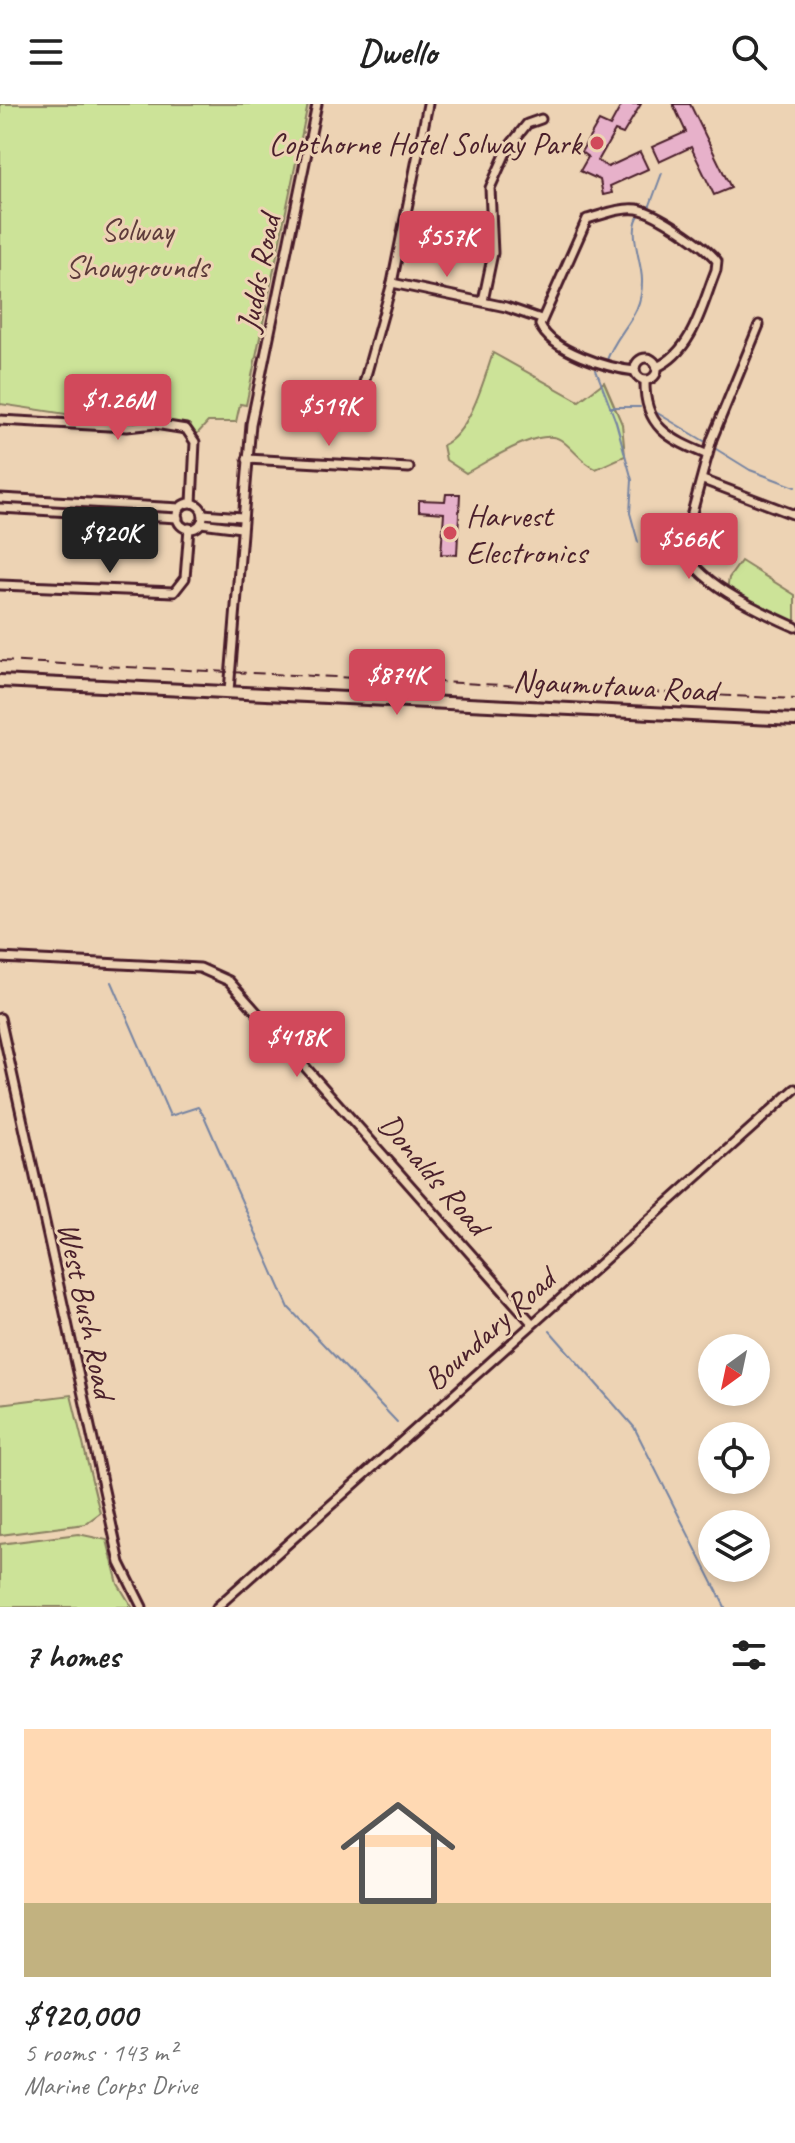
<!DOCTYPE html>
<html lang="en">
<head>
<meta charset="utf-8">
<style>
  body { margin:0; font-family:Caveat,sans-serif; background:#f6f6f6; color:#222; height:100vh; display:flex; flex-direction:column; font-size:30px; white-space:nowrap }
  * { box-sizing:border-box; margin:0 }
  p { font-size:26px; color:#767676 }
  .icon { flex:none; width:44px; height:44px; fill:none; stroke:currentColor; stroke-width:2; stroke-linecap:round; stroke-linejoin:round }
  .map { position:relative; height:1503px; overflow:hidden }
  .side { display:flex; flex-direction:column; background:#fff; flex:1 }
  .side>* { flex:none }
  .needle { width:52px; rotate:213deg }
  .controls { position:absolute; left:698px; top:1230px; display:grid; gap:16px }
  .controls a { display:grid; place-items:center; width:72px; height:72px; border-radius:50%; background:#fff; box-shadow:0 4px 12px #0003; font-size:40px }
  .price { position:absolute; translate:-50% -68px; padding:0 18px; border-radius:8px; background:#d1495b; color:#fff; font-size:26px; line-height:52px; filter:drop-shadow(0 2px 4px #0008) }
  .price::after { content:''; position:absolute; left:50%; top:48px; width:24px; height:18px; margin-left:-12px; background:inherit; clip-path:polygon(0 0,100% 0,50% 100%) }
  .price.active { background:#222; color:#fff }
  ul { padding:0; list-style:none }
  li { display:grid; align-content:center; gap:16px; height:424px; padding:0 24px }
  li span { display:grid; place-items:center; height:248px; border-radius:0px; color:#555 }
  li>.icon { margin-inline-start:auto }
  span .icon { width:144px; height:144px; fill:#fffc; stroke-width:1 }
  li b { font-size:34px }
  h2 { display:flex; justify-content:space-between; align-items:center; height:96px; padding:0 24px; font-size:34px }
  header { display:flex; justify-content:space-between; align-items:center; height:104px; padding:0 24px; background:#fff; font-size:36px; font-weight:700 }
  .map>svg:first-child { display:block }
  .green { fill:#cce398; stroke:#8b8162; stroke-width:2 }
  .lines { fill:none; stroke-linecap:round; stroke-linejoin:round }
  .stream { stroke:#7684a2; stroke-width:2 }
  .building { fill:#e7b1ca; stroke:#4a1f2b; stroke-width:2 }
  .street-casing { stroke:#4a1f2b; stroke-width:13 }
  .secondary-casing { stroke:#4a1f2b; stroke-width:16 }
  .street { stroke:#edd3b4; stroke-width:7 }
  .secondary { stroke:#edd3b4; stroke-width:10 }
  .rail { stroke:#4a1f2b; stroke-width:2; stroke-dasharray:12 6; stroke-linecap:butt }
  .poi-dot { fill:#d1495b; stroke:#edd3b4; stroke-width:3 }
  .labels { text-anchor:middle; stroke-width:6; stroke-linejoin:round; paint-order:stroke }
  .poi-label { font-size:32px; fill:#4a1f2b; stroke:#edd3b4; text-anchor:end }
  .park-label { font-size:32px; fill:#5e3c3b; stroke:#edd3b4 }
  .street-label { font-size:32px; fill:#4a1f2b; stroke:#edd3b4 }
</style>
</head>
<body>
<header><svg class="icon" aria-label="menu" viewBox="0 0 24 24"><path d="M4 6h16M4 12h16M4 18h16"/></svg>Dwello<svg class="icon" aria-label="search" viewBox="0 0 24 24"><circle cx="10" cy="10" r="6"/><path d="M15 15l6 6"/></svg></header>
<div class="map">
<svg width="795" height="1503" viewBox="0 0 795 1503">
  <rect width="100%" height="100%" fill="#edd3b4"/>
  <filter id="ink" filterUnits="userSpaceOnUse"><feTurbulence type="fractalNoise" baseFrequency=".0125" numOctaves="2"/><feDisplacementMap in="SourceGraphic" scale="16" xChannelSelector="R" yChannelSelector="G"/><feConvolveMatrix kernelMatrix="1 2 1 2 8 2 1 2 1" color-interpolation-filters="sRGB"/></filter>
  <g filter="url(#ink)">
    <!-- green -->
    <g class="green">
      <polygon points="0,0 308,0 246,301 240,300 236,318 208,318 197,330 0,300"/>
      <path d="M493,249L579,297L604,278L622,320L625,352L596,365C581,358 574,345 561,336C540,322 487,358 466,369L446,356L443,341C470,329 484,275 493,249Z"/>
      <polygon points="741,457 795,491 795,523 727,486 729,474"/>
      <polygon points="71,1291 100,1409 85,1420 0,1431 0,1300"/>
      <polygon points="78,1430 107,1436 118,1480 132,1503 0,1503 0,1440"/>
    </g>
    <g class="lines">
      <!-- stream -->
      <g class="stream">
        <polyline points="649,104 662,69"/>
        <path d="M606,259C616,226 643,215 642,176C642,157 627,126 640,110"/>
        <polyline points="596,266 616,318 632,376 630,409 638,438"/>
        <polyline points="610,303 640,303"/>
        <polyline points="654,307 704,337"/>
        <polyline points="716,345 750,366 795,383"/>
        <polyline points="112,878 170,1012 198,1003 204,1012 289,1204 397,1318"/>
        <polyline points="550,1227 634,1323 725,1503"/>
      </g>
    </g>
    <!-- building -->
    <g class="building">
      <polygon points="622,0 641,0 623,30 615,27 598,57 608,63 640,48 648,65 610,82 612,89 603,91 600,76 580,67 588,53 581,48 599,17 610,22"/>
      <polygon points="673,0 690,0 731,84 714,91 691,43 659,58 652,43 686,28"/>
      <polygon points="446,390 460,390 457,451 441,450 444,409 419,407 419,396 445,397"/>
    </g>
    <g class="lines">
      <!-- street casing -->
      <g class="street-casing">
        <g id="street">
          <polyline points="392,179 506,203 541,215"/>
          <polyline points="483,197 493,149 490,84 508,44 527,20 541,15"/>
          <path d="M759,221L712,335L683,442C693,478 762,508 795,523"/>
          <circle cx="646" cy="265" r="11"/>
          <path d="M635,267C608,264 551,247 540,221L587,115C602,111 621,103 637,105C656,108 705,141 717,157L716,166C702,201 693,247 657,263"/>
          <path d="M645,277C644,323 669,335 708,351"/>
          <polyline points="358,300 392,179 428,0"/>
          <polyline points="0,316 127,323 155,320 186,325 195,338 192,399"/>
          <polyline points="247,355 409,364"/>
          <polyline points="703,376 795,411"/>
          <polyline points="0,394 180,404"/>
          <circle cx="190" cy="412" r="13"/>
          <polyline points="0,404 178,414"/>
          <polyline points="203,410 242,413"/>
          <polyline points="201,419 241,424"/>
          <polyline points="0,481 174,488 185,474 189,424"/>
          <polyline points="229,587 251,320 317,0"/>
          <polyline points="0,854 200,864 229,877 532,1219"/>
          <polyline points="0,914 120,1459 142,1503"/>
          <polyline points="217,1503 795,985"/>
        </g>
      </g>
      <!-- secondary casing -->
      <g class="secondary-casing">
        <polyline id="secondary" points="0,577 795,616"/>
      </g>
      <!-- street -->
      <use href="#street" class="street"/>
      <!-- secondary -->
      <use href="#secondary" class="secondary"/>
      <!-- rail -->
      <polyline class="rail" points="0,557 795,595"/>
    </g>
  </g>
  <!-- markers -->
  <g class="poi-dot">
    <circle cx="597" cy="39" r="8"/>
    <circle cx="450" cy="429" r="8"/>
  </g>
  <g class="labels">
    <!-- poi labels -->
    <g class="poi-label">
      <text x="581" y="50">Copthorne Hotel Solway Park</text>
      <text x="466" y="422" text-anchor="start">Harvest<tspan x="466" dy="37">Electronics</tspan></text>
    </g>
    <!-- park labels -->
    <g class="park-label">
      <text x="137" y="136">Solway<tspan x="137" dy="37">Showgrounds</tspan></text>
    </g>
    <!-- street labels -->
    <g class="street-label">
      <text transform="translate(258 169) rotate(-79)" y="11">Judds Road</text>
      <text transform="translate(615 581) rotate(3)" y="11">Ngaumutawa Road</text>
      <text transform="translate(434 1070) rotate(49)" y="11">Donalds Road</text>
      <text transform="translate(87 1206) rotate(78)" y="11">West Bush Road</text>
      <text transform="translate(489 1225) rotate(-42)" y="11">Boundary Road</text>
    </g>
  </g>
</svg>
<div class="controls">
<a><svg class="needle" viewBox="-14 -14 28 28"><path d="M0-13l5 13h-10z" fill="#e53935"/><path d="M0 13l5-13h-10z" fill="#767676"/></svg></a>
<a><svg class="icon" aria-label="locate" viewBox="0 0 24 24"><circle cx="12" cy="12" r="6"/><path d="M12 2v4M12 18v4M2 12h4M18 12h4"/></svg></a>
<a><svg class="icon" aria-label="layers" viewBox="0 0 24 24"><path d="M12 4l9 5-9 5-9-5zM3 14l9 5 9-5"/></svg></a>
</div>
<b class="price" style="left:447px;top:175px">$557K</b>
<b class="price" style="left:118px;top:338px">$1.26M</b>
<b class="price" style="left:329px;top:344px">$519K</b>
<b class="price active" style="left:110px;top:471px">$920K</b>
<b class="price" style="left:689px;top:477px">$566K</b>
<b class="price" style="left:397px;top:613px">$874K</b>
<b class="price" style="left:297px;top:975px">$418K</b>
</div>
<section class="side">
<h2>7 homes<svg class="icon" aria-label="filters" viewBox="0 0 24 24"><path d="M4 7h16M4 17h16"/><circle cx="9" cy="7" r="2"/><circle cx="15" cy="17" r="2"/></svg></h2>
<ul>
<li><span style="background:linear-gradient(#ffd9b3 70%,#c2b280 0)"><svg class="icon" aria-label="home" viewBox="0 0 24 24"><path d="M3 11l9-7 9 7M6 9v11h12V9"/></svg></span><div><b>$920,000</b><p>5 rooms · 143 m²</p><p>Marine Corps Drive</p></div></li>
</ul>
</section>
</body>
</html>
